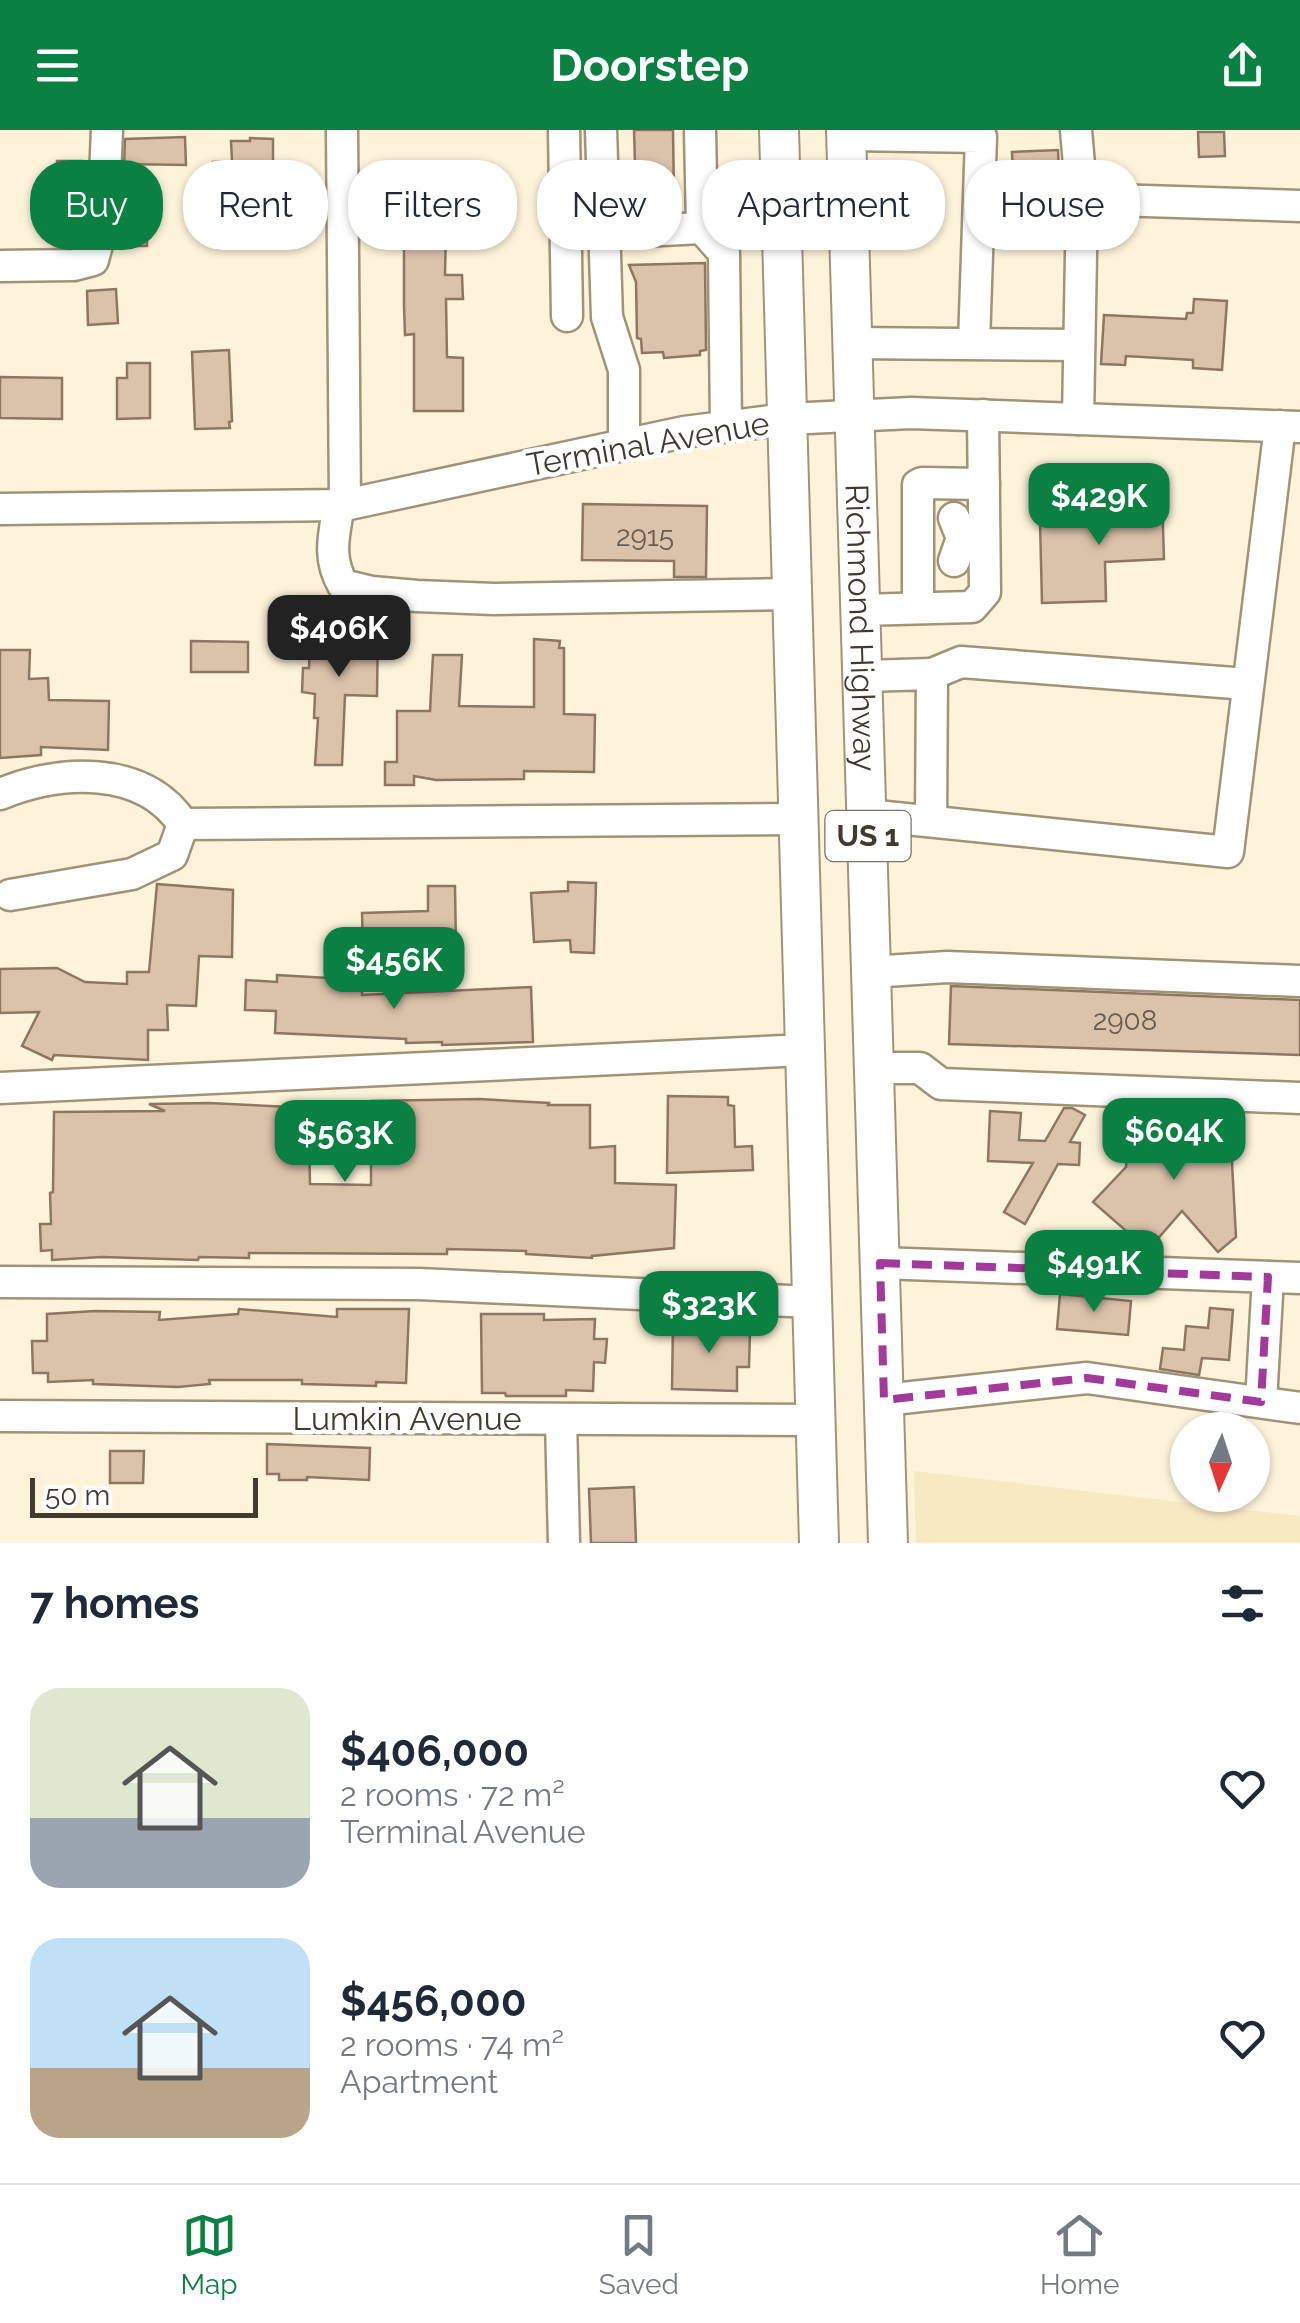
<!DOCTYPE html>
<html lang="en">
<head>
<meta charset="utf-8">
<style>
  body { margin:0; font-family:Raleway,sans-serif; background:#f6f6f7; color:#1f2937; height:100vh; display:flex; flex-direction:column; font-size:38px; white-space:nowrap }
  * { box-sizing:border-box; margin:0 }
  p { font-size:32px; color:#747a83 }
  .icon { flex:none; width:55px; height:55px; fill:none; stroke:currentColor; stroke-width:2; stroke-linecap:round; stroke-linejoin:round }
  .map { position:relative; height:1413px; overflow:hidden }
  .panel { display:flex; flex-direction:column; background:#fff; flex:1 }
  .panel>* { flex:none }
  .hud { position:absolute; left:30px; top:30px; width:1240px; height:90px; display:flex; gap:20px }
  .needle { width:65px; rotate:183deg }
  .tools { position:absolute; left:1170px; top:1282px; display:grid; gap:20px }
  .tools a { display:grid; place-items:center; width:100px; height:100px; border-radius:50%; background:#fff; box-shadow:0 2px 8px #0004; font-size:50px }
  .scale { position:absolute; left:30px; bottom:25px; width:228px; box-sizing:border-box; padding-left:10px; border:5px solid #403a2f; border-top:0; font-size:28px; line-height:35px; white-space:nowrap; color:#403a2f; -webkit-text-stroke:8px #fff; paint-order:stroke }
  .price { position:absolute; translate:-50% -85px; padding:0 22px; border-radius:20px; background:#0b8043; color:#fff; font-size:32px; line-height:65px; filter:drop-shadow(0 2px 5px #0008) }
  .price::after { content:''; position:absolute; left:50%; top:60px; width:30px; height:22px; margin-left:-15px; background:inherit; clip-path:polygon(0 0,100% 0,50% 100%) }
  .price.selected { background:#222; color:#fff }
  ul { padding:0; list-style:none }
  li { display:flex; align-items:center; gap:30px; height:250px; padding:0 30px }
  li span { display:grid; place-items:center; flex:none; width:280px; height:200px; border-radius:30px; color:#555 }
  li>.icon { margin-inline-start:auto }
  span .icon { width:120px; height:120px; fill:#fffc; stroke-width:1 }
  li b { font-size:42px }
  h2 { display:flex; justify-content:space-between; align-items:center; height:120px; padding:0 30px; font-size:42px }
  .tag { padding:0 35px; border-radius:40px; background:#fff; box-shadow:0 2px 8px #0004; font-size:35px; line-height:90px }
  .tag.selected { background:#0b8043; color:#fff }
  header { display:flex; justify-content:space-between; align-items:center; height:130px; padding:0 30px; background:#0b8043; color:#fff; font-size:45px; font-weight:700 }
  .tab-bar { display:flex; justify-content:space-around; align-items:center; height:140px; border-top:2px solid #e0e1e3; background:#fff; font-size:28px; color:#747a83 }
  .tab-bar a { display:grid; justify-items:center; gap:5px }
  .tab-bar .selected { color:#0b8043 }
  .map>svg:first-child { display:block }
  .built { fill:#f9e9c3 }
  .building { fill:#dbc2ab; stroke:#8e7762; stroke-width:2.5 }
  .lines { fill:none; stroke-linecap:round; stroke-linejoin:round }
  .minor-casing { stroke:#a09478; stroke-width:35 }
  .major-casing { stroke:#a09478; stroke-width:42 }
  .minor { stroke:#fff; stroke-width:30 }
  .major { stroke:#fff; stroke-width:38 }
  .marked { fill:none; stroke:#a3399a; stroke-width:8; stroke-dasharray:20 12; stroke-linejoin:round }
  .labels { text-anchor:middle; stroke-width:9; stroke-linejoin:round; paint-order:stroke }
  .number-label { font-size:28px; fill:#675c4e }
  .shield { fill:#fff; stroke:#79756d; stroke-width:2.5 }
  .shield-label { font-size:30px; font-weight:bold; fill:#403a2f }
  .street-label { font-size:32px; fill:#403a2f; stroke:#fff }
</style>
</head>
<body>
<header><svg class="icon" aria-label="menu" viewBox="0 0 24 24"><path d="M4 6h16M4 12h16M4 18h16"/></svg>Doorstep<svg class="icon" aria-label="share" viewBox="0 0 24 24"><path d="M12 15V3M7 8l5-5 5 5M5 13v7h14v-7"/></svg></header>
<div class="map">
<svg width="1300" height="1413" viewBox="0 0 1300 1413">
  <rect width="100%" height="100%" fill="#fdf3db"/>
  <!-- built -->
  <polygon class="built" points="914,1341 1300,1386 1300,1413 916,1413"/>
  <!-- building -->
  <g class="building">
    <polygon points="634,0 673,0 674,66 636,67"/>
    <polygon points="1198,2 1224,2 1225,26 1199,27"/>
    <polygon points="185,7 186,35 124,34 125,9"/>
    <polygon points="250,8 273,9 273,41 271,57 274,116 217,118 213,32 232,31 231,11 250,11"/>
    <polygon points="1058,20 1062,117 1016,118 1012,22"/>
    <polygon points="57,31 82,31 82,62 57,63"/>
    <polygon points="404,70 463,71 463,99 446,98 445,145 462,145 463,169 446,169 447,227 463,228 463,281 414,281 414,204 405,205 404,176"/>
    <polygon points="122,85 147,85 147,116 119,116"/>
    <polygon points="705,133 706,220 700,221 700,225 664,228 663,222 642,223 641,209 637,208 636,152 629,135"/>
    <polygon points="116,159 118,193 88,195 87,161"/>
    <polygon points="1194,169 1227,171 1222,240 1193,238 1193,230 1126,226 1125,235 1101,234 1104,185 1186,189 1187,183 1193,183"/>
    <polygon points="229,220 232,291 229,292 230,298 195,299 192,222"/>
    <polygon points="127,233 150,233 150,288 117,289 117,248 127,248"/>
    <polygon points="0,247 62,248 62,289 0,288"/>
    <polygon points="1162,364 1164,429 1105,432 1106,471 1042,473 1040,392 1110,390 1109,365"/>
    <polygon points="583,374 707,376 706,447 674,447 674,431 582,430"/>
    <polygon points="378,493 377,566 345,565 342,635 315,635 318,588 314,588 315,564 302,562 303,538 309,538 310,509 315,509 316,494"/>
    <polygon points="534,509 560,511 559,518 564,518 564,584 595,585 594,642 524,641 524,649 436,650 414,646 414,655 385,655 385,632 397,632 397,581 430,581 433,525 462,525 459,576 534,577"/>
    <polygon points="191,511 248,512 248,542 191,542"/>
    <polygon points="0,520 30,520 29,549 48,548 49,570 109,571 108,620 41,617 41,625 0,628"/>
    <polygon points="568,752 596,753 594,823 571,822 570,810 534,812 531,763 568,761"/>
    <polygon points="157,754 233,760 232,827 199,826 196,876 167,875 168,900 148,900 148,930 54,925 52,930 22,916 39,882 0,883 0,839 57,838 85,852 127,854 127,842 149,842"/>
    <polygon points="428,756 455,756 456,816 363,820 362,783 428,781"/>
    <polygon points="277,845 362,850 362,865 531,857 533,912 442,915 442,912 406,913 406,909 275,903 276,881 245,880 246,850 277,852"/>
    <polygon points="951,856 1300,870 1300,925 949,914"/>
    <polygon points="668,966 728,967 728,975 734,976 735,1017 752,1016 753,1040 667,1043"/>
    <polygon points="479,969 549,973 548,975 590,975 590,1018 615,1016 615,1053 676,1055 674,1118 592,1126 592,1128 526,1124 526,1121 447,1119 447,1124 249,1123 249,1128 199,1127 198,1130 102,1127 52,1130 52,1120 41,1121 40,1094 51,1094 50,1063 53,1062 54,982 165,981 149,974 209,973 290,977 290,1006 309,1006 310,1054 371,1055 371,971"/>
    <polygon points="1064,978 1072,978 1085,985 1070,1012 1080,1013 1079,1035 1058,1034 1025,1094 1004,1082 1033,1033 988,1031 990,981 1021,983 1019,1010 1045,1011"/>
    <polygon points="1129,992 1193,996 1230,995 1236,1107 1218,1122 1182,1081 1148,1120 1093,1072 1126,1037"/>
    <polygon points="1060,1164 1131,1171 1128,1205 1057,1199"/>
    <polygon points="1210,1178 1233,1180 1229,1230 1202,1228 1199,1245 1160,1239 1163,1218 1184,1220 1186,1196 1208,1198"/>
    <polygon points="239,1179 337,1187 337,1179 409,1179 406,1253 376,1252 376,1256 302,1254 302,1250 209,1250 210,1254 178,1257 93,1254 93,1250 48,1252 48,1243 33,1243 32,1211 47,1211 47,1184 95,1181 160,1182 159,1190 238,1184"/>
    <polygon points="481,1184 544,1184 544,1190 595,1189 594,1209 607,1209 605,1233 594,1232 593,1261 566,1260 566,1266 506,1266 505,1263 482,1263"/>
    <polygon points="673,1193 739,1194 739,1200 750,1200 749,1237 737,1237 737,1261 672,1259"/>
    <polygon points="267,1314 370,1318 369,1350 307,1347 307,1350 279,1350 279,1344 267,1344"/>
    <polygon points="110,1321 144,1321 143,1353 110,1353"/>
    <polygon points="634,1357 636,1413 591,1413 589,1359"/>
  </g>
  <g class="lines">
    <!-- minor casing -->
    <g class="minor-casing">
      <g id="minor">
        <polyline points="342,0 345,375"/>
        <polyline points="564,0 567,186"/>
        <polyline points="601,0 607,187 624,240 624,315"/>
        <polyline points="700,0 702,98 724,123 726,296"/>
        <polyline points="1076,0 1082,69 1300,76"/>
        <polyline points="847,5 981,7 974,213"/>
        <polyline points="604,103 702,98"/>
        <polyline points="0,136 74,135 93,130 103,92 107,0"/>
        <polyline points="851,213 1079,215"/>
        <polyline points="1078,289 1082,69"/>
        <path d="M339,375C334,405 327,427 343,455L372,462L417,466L494,469L793,464"/>
        <polyline points="0,379 345,375 684,302 787,289 911,283 1300,297"/>
        <polyline points="954,388 962,408 954,431"/>
        <polyline points="918,478 918,355 922,353 984,354"/>
        <polyline points="860,480 972,477 985,462 983,285"/>
        <polyline points="932,544 961,532 1247,554"/>
        <polyline points="864,546 932,544 931,691"/>
        <path d="M0,664C59,640 143,634 183,694L172,725L132,744L10,765"/>
        <polyline points="867,685 1228,722 1280,296"/>
        <polyline points="183,694 799,689"/>
        <polyline points="871,842 947,837 1300,851"/>
        <polyline points="874,938 920,938 941,954 1300,968"/>
        <polyline points="0,958 805,920"/>
        <polyline points="880,1133 1300,1148"/>
        <polyline points="0,1152 419,1154 812,1172"/>
        <polyline points="884,1270 1087,1248 1300,1278"/>
        <polyline points="1261,1272 1268,1147"/>
        <polyline points="0,1286 815,1290"/>
        <polyline points="561,1290 564,1413"/>
      </g>
    </g>
    <!-- major casing -->
    <g class="major-casing">
      <g id="major">
        <polyline points="779,0 819,1413"/>
        <path id="s1" d="M846,0L888,1413"/>
      </g>
    </g>
    <!-- minor -->
    <use href="#minor" class="minor"/>
    <!-- major -->
    <use href="#major" class="major"/>
  </g>
  <!-- marked area -->
  <path class="marked" d="M880,1133L1268,1147L1261,1272L1087,1248L884,1270Z"/>
  <g class="labels">
    <!-- number labels -->
    <g class="number-label">
      <text x="645" y="416">2915</text>
      <text x="1125" y="900">2908</text>
    </g>
    <!-- shield labels -->
    <rect class="shield" x="825.5" y="681" width="85" height="50" rx="8"/>
    <g class="shield-label">
      <text x="868" y="716">US 1</text>
    </g>
    <!-- street labels -->
    <g class="street-label">
      <text transform="translate(648 314) rotate(-10)" y="11">Terminal Avenue</text>
      <text dy="11" stroke="none"><textPath href="#s1" startOffset="498">Richmond Highway</textPath></text>
      <text x="407" y="1300">Lumkin Avenue</text>
    </g>
  </g>
</svg>
<div class="tools">
<a><svg class="needle" viewBox="-14 -14 28 28"><path d="M0-13l5 13h-10z" fill="#e53935"/><path d="M0 13l5-13h-10z" fill="#747a83"/></svg></a>
</div>
<div class="scale">50 m</div>
<b class="price" style="left:1099px;top:418px">$429K</b>
<b class="price selected" style="left:339px;top:550px">$406K</b>
<b class="price" style="left:394px;top:882px">$456K</b>
<b class="price" style="left:1174px;top:1053px">$604K</b>
<b class="price" style="left:345px;top:1055px">$563K</b>
<b class="price" style="left:1094px;top:1185px">$491K</b>
<b class="price" style="left:709px;top:1226px">$323K</b>
<div class="hud">
<a class="tag selected">Buy</a>
<a class="tag">Rent</a>
<a class="tag">Filters</a>
<a class="tag">New</a>
<a class="tag">Apartment</a>
<a class="tag">House</a>
</div>
</div>
<section class="panel">
<h2>7 homes<svg class="icon" aria-label="filters" viewBox="0 0 24 24"><path d="M4 7h16M4 17h16"/><circle cx="9" cy="7" r="2"/><circle cx="15" cy="17" r="2"/></svg></h2>
<ul>
<li><span style="background:linear-gradient(#dfe7d0 65%,#9aa5b1 0)"><svg class="icon" aria-label="home" viewBox="0 0 24 24"><path d="M3 11l9-7 9 7M6 9v11h12V9"/></svg></span><div><b>$406,000</b><p>2 rooms · 72 m²</p><p>Terminal Avenue</p></div><svg class="icon" aria-label="heart" viewBox="0 0 24 24"><path d="M12 20l-8-8c-3-5 5-10 8-4 3-6 11-1 8 4z"/></svg></li>
<li><span style="background:linear-gradient(#bfe0f5 65%,#b9a48a 0)"><svg class="icon" aria-label="home" viewBox="0 0 24 24"><path d="M3 11l9-7 9 7M6 9v11h12V9"/></svg></span><div><b>$456,000</b><p>2 rooms · 74 m²</p><p>Apartment</p></div><svg class="icon" aria-label="heart" viewBox="0 0 24 24"><path d="M12 20l-8-8c-3-5 5-10 8-4 3-6 11-1 8 4z"/></svg></li>
</ul>
</section>
<nav class="tab-bar">
<a class="selected"><svg class="icon" aria-label="map" viewBox="0 0 24 24"><path d="M3 6l6-2 6 2 6-2v14l-6 2-6-2-6 2zM9 4v14M15 6v14"/></svg>Map</a>
<a><svg class="icon" aria-label="saved" viewBox="0 0 24 24"><path d="M7 4h10v16l-5-4-5 4z"/></svg>Saved</a>
<a><svg class="icon" aria-label="home" viewBox="0 0 24 24"><path d="M3 11l9-7 9 7M6 9v11h12V9"/></svg>Home</a>
</nav>
</body>
</html>
